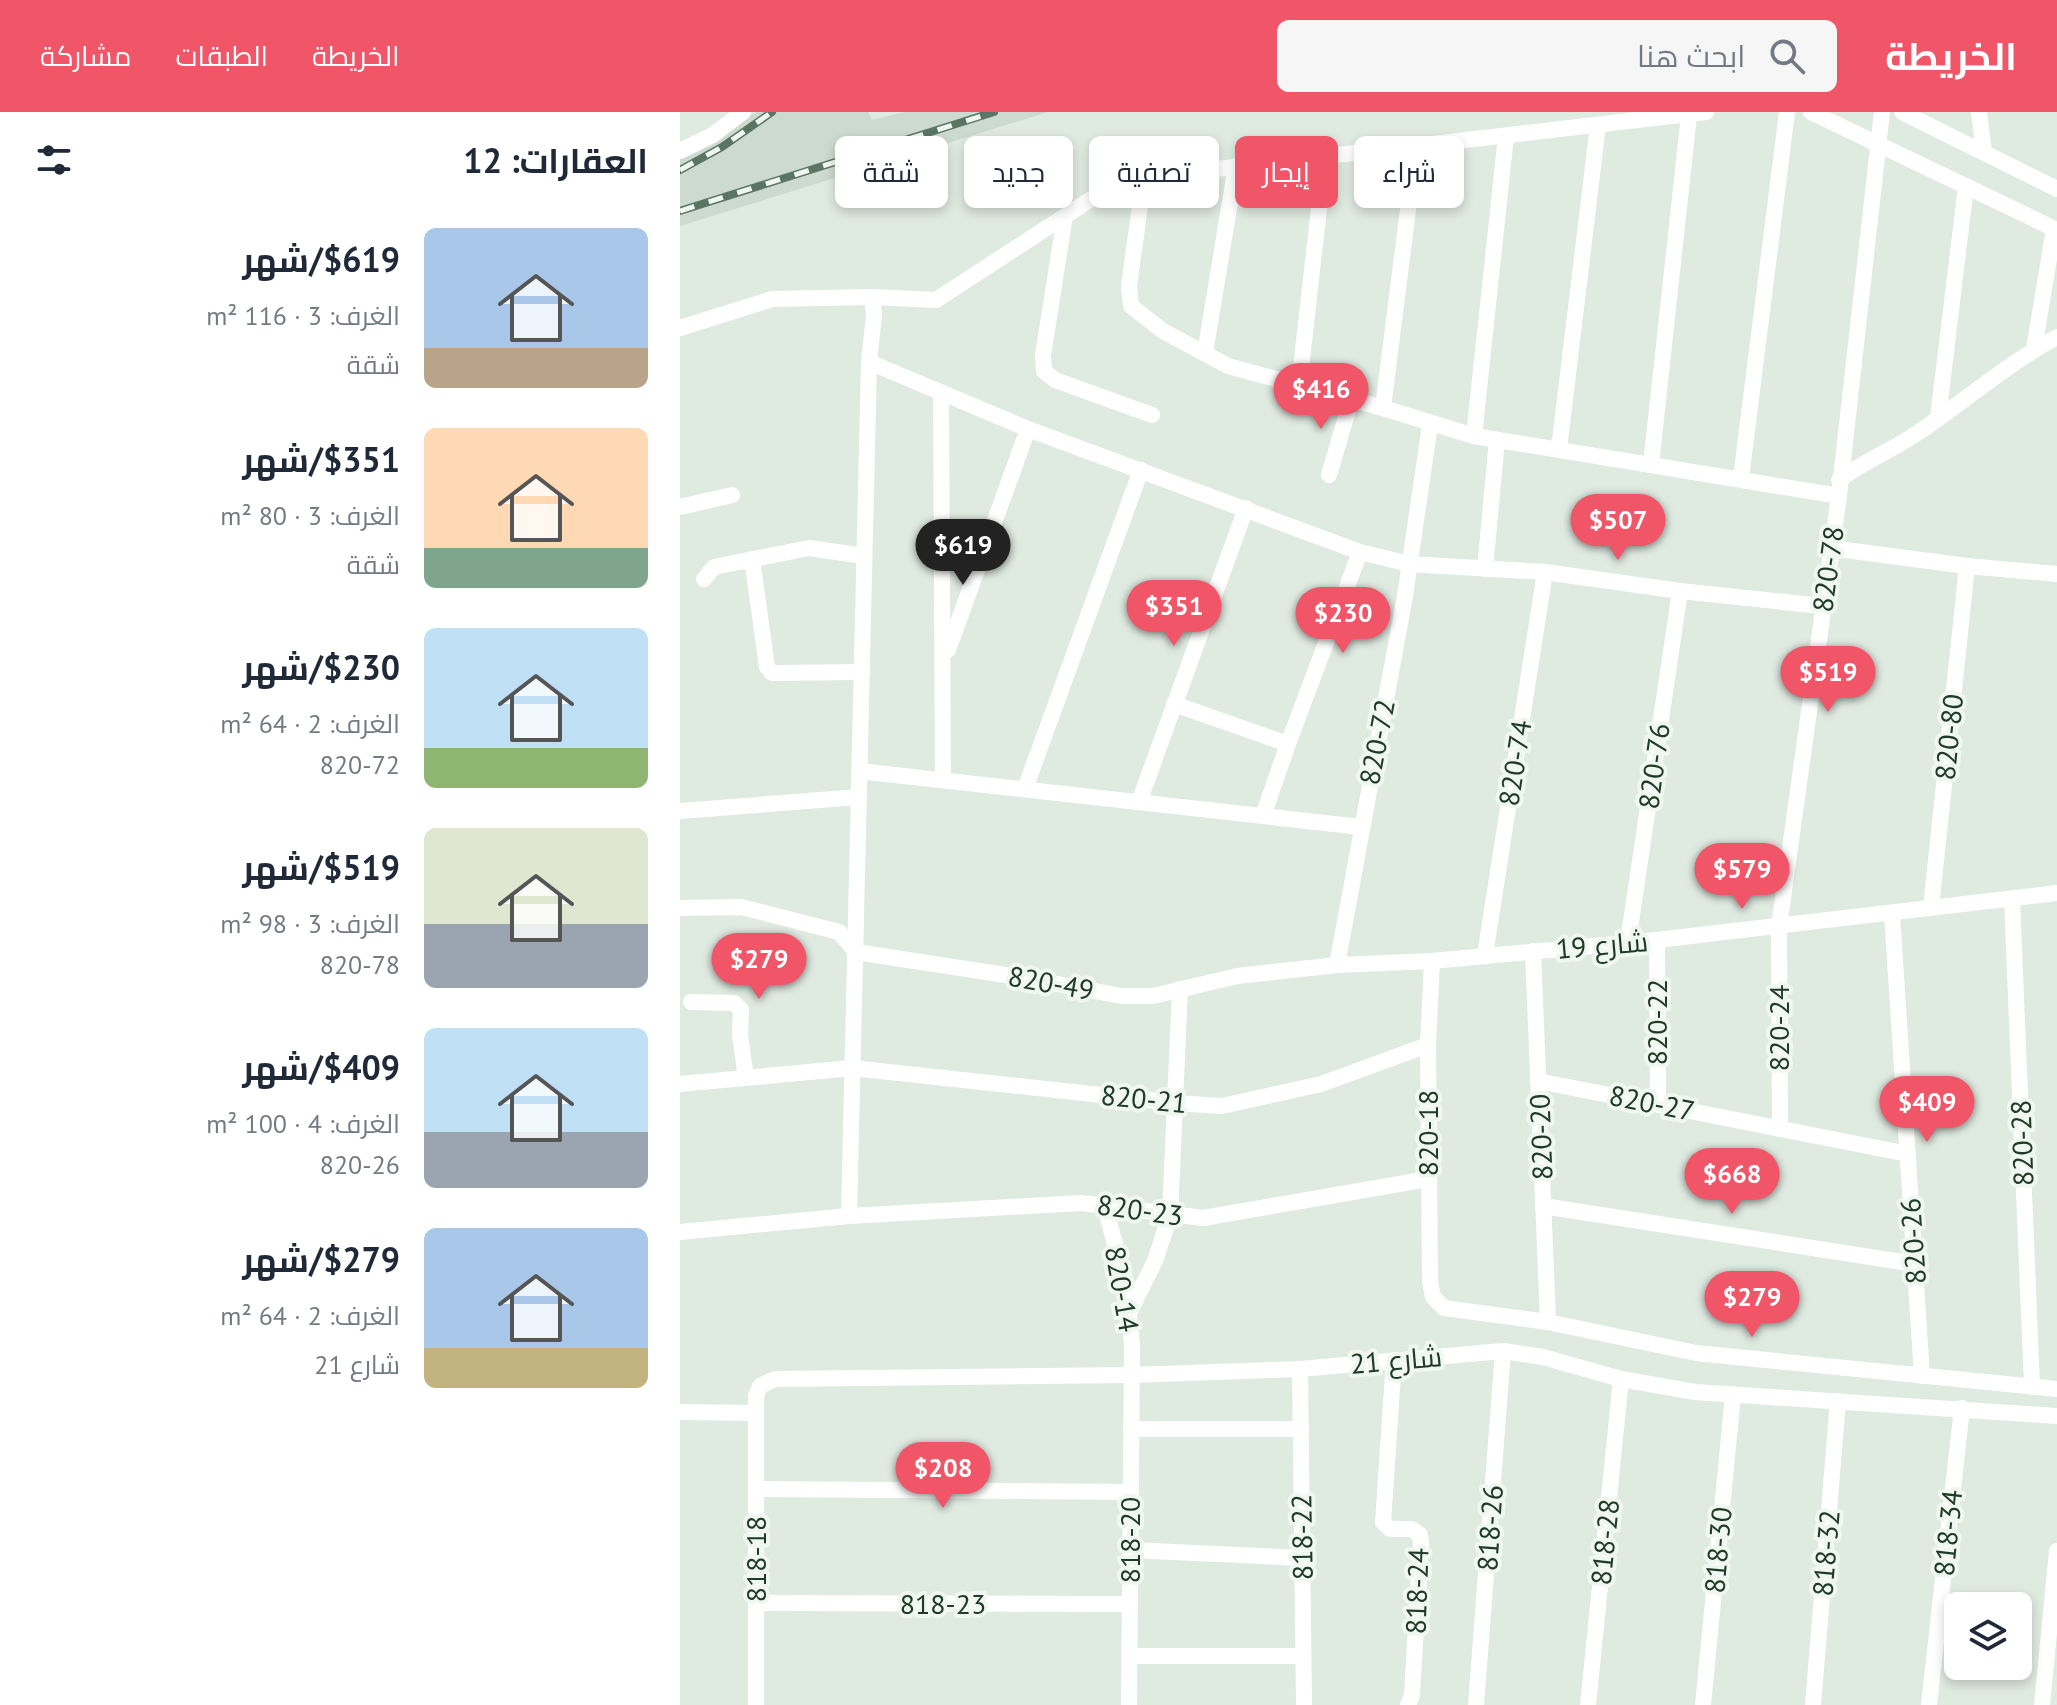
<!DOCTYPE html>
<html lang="ar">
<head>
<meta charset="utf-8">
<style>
  body { margin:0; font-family:"PT Sans",Cairo,sans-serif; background:#f6f6f7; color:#1f2937; direction:rtl; height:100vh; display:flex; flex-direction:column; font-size:30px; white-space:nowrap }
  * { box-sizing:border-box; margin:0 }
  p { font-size:26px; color:#747a83 }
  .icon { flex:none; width:44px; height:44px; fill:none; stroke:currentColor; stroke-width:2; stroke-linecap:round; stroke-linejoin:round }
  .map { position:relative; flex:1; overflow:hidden; direction:ltr }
  .panel { display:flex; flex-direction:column; background:#fff; width:680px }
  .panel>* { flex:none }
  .banner { position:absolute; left:24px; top:24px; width:760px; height:72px; direction:rtl; display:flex; gap:16px }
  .fabs { position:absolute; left:1264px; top:1480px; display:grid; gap:16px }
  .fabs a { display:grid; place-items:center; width:88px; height:88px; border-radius:12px; background:#fff; box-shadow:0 4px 12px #0003; font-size:40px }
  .price { position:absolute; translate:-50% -68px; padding:0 18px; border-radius:28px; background:#f15668; color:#fff; font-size:26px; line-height:52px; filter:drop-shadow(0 2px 4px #0008) }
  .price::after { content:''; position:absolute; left:50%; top:48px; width:24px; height:18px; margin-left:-12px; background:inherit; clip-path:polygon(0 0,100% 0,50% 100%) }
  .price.current { background:#222; color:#fff }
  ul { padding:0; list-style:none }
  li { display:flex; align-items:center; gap:24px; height:200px; padding:0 32px }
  li span { display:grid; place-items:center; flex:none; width:224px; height:160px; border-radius:12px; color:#555 }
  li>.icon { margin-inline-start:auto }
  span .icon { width:96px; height:96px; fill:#fffc; stroke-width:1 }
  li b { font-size:34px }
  h2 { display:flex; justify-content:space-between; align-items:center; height:96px; padding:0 32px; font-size:34px }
  .chip { padding:0 28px; border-radius:12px; background:#fff; box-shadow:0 4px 12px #0003; font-size:28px; line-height:72px }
  .chip.current { background:#f15668; color:#fff }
  header { display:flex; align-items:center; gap:48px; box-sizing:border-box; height:112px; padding:0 40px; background:#f15668; color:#fff }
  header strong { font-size:38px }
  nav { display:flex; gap:44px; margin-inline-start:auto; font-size:28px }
  .search { width:560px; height:72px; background:#f6f6f7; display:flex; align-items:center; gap:20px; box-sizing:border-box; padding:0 28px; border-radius:12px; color:#747a83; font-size:30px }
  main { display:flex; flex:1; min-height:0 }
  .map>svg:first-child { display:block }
  .built { fill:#cddacf }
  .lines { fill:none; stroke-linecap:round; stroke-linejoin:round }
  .street { stroke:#fff; stroke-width:16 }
  .rail-casing { stroke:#5a7564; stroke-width:8 }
  .rail { stroke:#eff7f0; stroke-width:5; stroke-dasharray:15; stroke-linecap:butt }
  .labels { text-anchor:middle; stroke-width:8; stroke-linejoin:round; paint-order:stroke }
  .street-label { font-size:28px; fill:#203a29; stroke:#eff7f0 }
</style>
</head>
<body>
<header>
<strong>الخريطة</strong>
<div class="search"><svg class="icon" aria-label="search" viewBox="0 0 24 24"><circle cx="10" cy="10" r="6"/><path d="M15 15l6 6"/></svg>ابحث هنا</div>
<nav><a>الخريطة</a><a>الطبقات</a><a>مشاركة</a></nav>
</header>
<main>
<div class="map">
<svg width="1377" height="1593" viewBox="0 0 1377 1593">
  <rect width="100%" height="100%" fill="#dfeae1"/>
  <!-- built -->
  <polygon class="built" points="76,0 188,0 192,8 225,0 368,0 0,114 0,46 40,24"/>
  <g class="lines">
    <!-- street -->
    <g class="street">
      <polyline points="1131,0 1377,118"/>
      <polyline points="1222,0 1377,77"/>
      <polyline points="1299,0 1304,40"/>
      <polyline points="736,34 703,296 794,324 1159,384"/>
      <polyline points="0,39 33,23 63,0"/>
      <polyline points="464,65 449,174 451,194 483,219 548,254 703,296"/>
      <polyline points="385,104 363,243 364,259 375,268 472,303"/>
      <polyline points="0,216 92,187 192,185 256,188 425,78 451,67 1026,0"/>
      <polyline points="1354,237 1374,117"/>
      <polyline points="525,241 556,54"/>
      <polyline points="189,250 348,317 680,440 729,452 865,460 1000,479 1142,494"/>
      <polyline points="619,273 645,44"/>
      <polyline points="261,281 263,668"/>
      <polyline points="1258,306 1286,74"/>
      <polyline points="794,324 826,24"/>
      <polyline points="879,337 918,13"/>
      <polyline points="971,353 1009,3"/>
      <polyline points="649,363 671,288"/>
      <polyline points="1061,366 1107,0"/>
      <path d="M1159,368C1184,349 1213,338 1239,320C1285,289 1328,251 1377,225"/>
      <polyline points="0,395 52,383"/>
      <polyline points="1150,436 1287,454 1377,462"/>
      <polyline points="72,447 87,555 92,561 182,560"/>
      <polyline points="805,457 817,328"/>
      <polyline points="24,467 34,455 129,436 184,444"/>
      <polyline points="268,538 348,317"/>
      <polyline points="494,592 608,632 583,704"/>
      <polyline points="608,632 680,440"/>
      <polyline points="179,659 681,715"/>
      <polyline points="345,677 461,358"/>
      <polyline points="459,690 566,396"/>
      <polyline points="0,699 179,685"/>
      <polyline points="1332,787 1352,1275"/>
      <polyline points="0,796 61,795 159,820 176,840 339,865 442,884 473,884 557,864 657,853 752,849 977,828 1377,781"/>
      <polyline points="1251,796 1287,454"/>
      <polyline points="1212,802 1242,1264"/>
      <polyline points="977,828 978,992"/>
      <polyline points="948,830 1000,479"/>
      <polyline points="853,839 868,1210"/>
      <polyline points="805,843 865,460"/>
      <polyline points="752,849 748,933 750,1170 753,1185 764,1196 868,1210 1016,1241 1377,1277"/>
      <polyline points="657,853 725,484 750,313"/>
      <polyline points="11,890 54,891 61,898 60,923 66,966"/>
      <polyline points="858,969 1228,1042"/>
      <polyline points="0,972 172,956 495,991 542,994 641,972 748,933"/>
      <polyline points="1100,1017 1099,815 1159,384 1202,0"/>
      <polyline points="424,1092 446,1172 452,1233 449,1593"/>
      <polyline points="863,1094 1235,1152"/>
      <polyline points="169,1104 189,250 194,203 192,185"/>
      <polyline points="0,1120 169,1104 401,1091 523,1106 748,1067"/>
      <polyline points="450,1199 475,1149 490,1103 500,877"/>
      <polyline points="714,1248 703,1410 710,1417 732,1417 740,1423 741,1431 732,1583 728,1593"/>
      <polyline points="620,1257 624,1593"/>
      <polyline points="0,1300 76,1301"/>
      <polyline points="451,1317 621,1317"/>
      <polyline points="76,1377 451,1380"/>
      <polyline points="450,1438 622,1446"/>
      <polyline points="76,1491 450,1492"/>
      <polyline points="449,1544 623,1544"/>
      <polyline points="76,1593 76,1284 80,1274 95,1267 451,1263 620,1257 823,1239 863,1245 941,1267 1015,1280 1377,1304"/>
      <polyline points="796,1593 823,1239"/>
      <polyline points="908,1593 941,1267"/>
      <polyline points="1023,1593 1053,1283"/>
      <polyline points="1133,1593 1158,1289"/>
      <polyline points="1249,1593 1282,1296"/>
      <polyline points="1362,1593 1377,1439"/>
    </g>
    <!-- rail casing -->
    <g class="rail-casing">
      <g id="rail">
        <polyline points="0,58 42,35 92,0"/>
        <polyline points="0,99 314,0"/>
      </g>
    </g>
    <!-- rail -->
    <use href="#rail" class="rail"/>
  </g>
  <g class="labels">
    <!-- street labels -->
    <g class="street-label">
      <text transform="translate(1148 457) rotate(-82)" y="10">820-78</text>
      <text transform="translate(1269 625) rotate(-84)" y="10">820-80</text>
      <text transform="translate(697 630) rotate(-79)" y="10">820-72</text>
      <text transform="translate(835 651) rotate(-81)" y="10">820-74</text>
      <text transform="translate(974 654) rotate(-82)" y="10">820-76</text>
      <text transform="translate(922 833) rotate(-5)" y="10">شارع 19</text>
      <text transform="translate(371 871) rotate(10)" y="10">820-49</text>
      <text transform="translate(977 910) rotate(-90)" y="10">820-22</text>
      <text transform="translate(1099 916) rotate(-90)" y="10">820-24</text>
      <text transform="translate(464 987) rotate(6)" y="10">820-21</text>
      <text transform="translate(972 991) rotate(11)" y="10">820-27</text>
      <text transform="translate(748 1021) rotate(-90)" y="10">820-18</text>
      <text transform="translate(861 1025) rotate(-92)" y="10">820-20</text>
      <text transform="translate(1342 1031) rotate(-92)" y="10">820-28</text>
      <text transform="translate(460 1098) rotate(8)" y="10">820-23</text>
      <text transform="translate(1233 1129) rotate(-94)" y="10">820-26</text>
      <text transform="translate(442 1177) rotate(80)" y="10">820-14</text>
      <text transform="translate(716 1248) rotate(-5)" y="10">شارع 21</text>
      <text transform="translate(810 1416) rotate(-86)" y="10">818-26</text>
      <text transform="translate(1268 1421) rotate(-84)" y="10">818-34</text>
      <text transform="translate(622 1425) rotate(-91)" y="10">818-22</text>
      <text transform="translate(450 1428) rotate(-90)" y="10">818-20</text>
      <text transform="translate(925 1430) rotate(-84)" y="10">818-28</text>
      <text transform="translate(1038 1438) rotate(-85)" y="10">818-30</text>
      <text transform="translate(1146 1441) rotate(-85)" y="10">818-32</text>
      <text transform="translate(76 1447) rotate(-90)" y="10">818-18</text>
      <text transform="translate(737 1479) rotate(-88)" y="10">818-24</text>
      <text x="263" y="1502">818-23</text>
    </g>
  </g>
</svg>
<div class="fabs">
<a><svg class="icon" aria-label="layers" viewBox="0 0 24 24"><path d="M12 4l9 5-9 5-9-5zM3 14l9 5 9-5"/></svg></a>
</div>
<b class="price" style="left:641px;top:319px">$416</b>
<b class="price" style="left:938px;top:450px">$507</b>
<b class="price current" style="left:283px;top:475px">$619</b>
<b class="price" style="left:494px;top:536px">$351</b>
<b class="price" style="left:663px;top:543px">$230</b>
<b class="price" style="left:1148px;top:602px">$519</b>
<b class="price" style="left:1062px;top:799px">$579</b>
<b class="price" style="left:79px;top:889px">$279</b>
<b class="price" style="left:1247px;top:1032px">$409</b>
<b class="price" style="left:1052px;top:1104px">$668</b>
<b class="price" style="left:1072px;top:1227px">$279</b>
<b class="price" style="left:263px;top:1398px">$208</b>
<div class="banner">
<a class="chip">شراء</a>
<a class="chip current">إيجار</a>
<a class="chip">تصفية</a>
<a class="chip">جديد</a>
<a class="chip">شقة</a>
</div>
</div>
<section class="panel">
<h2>العقارات: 12<svg class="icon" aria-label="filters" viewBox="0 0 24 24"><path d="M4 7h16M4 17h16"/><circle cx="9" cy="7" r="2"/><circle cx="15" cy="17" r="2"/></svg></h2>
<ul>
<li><span style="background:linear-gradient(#a9c7e8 75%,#b9a48a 0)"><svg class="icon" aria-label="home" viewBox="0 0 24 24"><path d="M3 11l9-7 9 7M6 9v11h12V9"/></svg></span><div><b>$619/شهر</b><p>الغرف: 3 · 116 m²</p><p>شقة</p></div></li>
<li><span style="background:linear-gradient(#ffd9b3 75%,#7fa58c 0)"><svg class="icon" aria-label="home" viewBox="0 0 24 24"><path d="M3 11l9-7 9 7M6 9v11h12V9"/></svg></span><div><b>$351/شهر</b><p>الغرف: 3 · 80 m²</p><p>شقة</p></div></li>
<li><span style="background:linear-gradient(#bfe0f5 75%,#8fb573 0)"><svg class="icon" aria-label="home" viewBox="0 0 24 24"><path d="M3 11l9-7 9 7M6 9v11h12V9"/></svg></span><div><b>$230/شهر</b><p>الغرف: 2 · 64 m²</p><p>820-72</p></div></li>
<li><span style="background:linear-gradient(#dfe7d0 60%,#9aa5b1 0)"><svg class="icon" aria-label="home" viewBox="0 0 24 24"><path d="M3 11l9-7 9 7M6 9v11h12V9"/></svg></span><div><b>$519/شهر</b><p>الغرف: 3 · 98 m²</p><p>820-78</p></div></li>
<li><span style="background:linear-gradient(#bfe0f5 65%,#9aa5b1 0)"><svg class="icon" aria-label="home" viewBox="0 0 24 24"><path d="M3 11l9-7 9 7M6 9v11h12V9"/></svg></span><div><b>$409/شهر</b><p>الغرف: 4 · 100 m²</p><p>820-26</p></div></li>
<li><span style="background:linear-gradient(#a9c7e8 75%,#c2b280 0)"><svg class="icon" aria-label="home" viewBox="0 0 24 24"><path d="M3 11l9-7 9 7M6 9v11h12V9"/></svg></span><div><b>$279/شهر</b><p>الغرف: 2 · 64 m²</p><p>شارع 21</p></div></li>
</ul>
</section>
</main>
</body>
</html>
